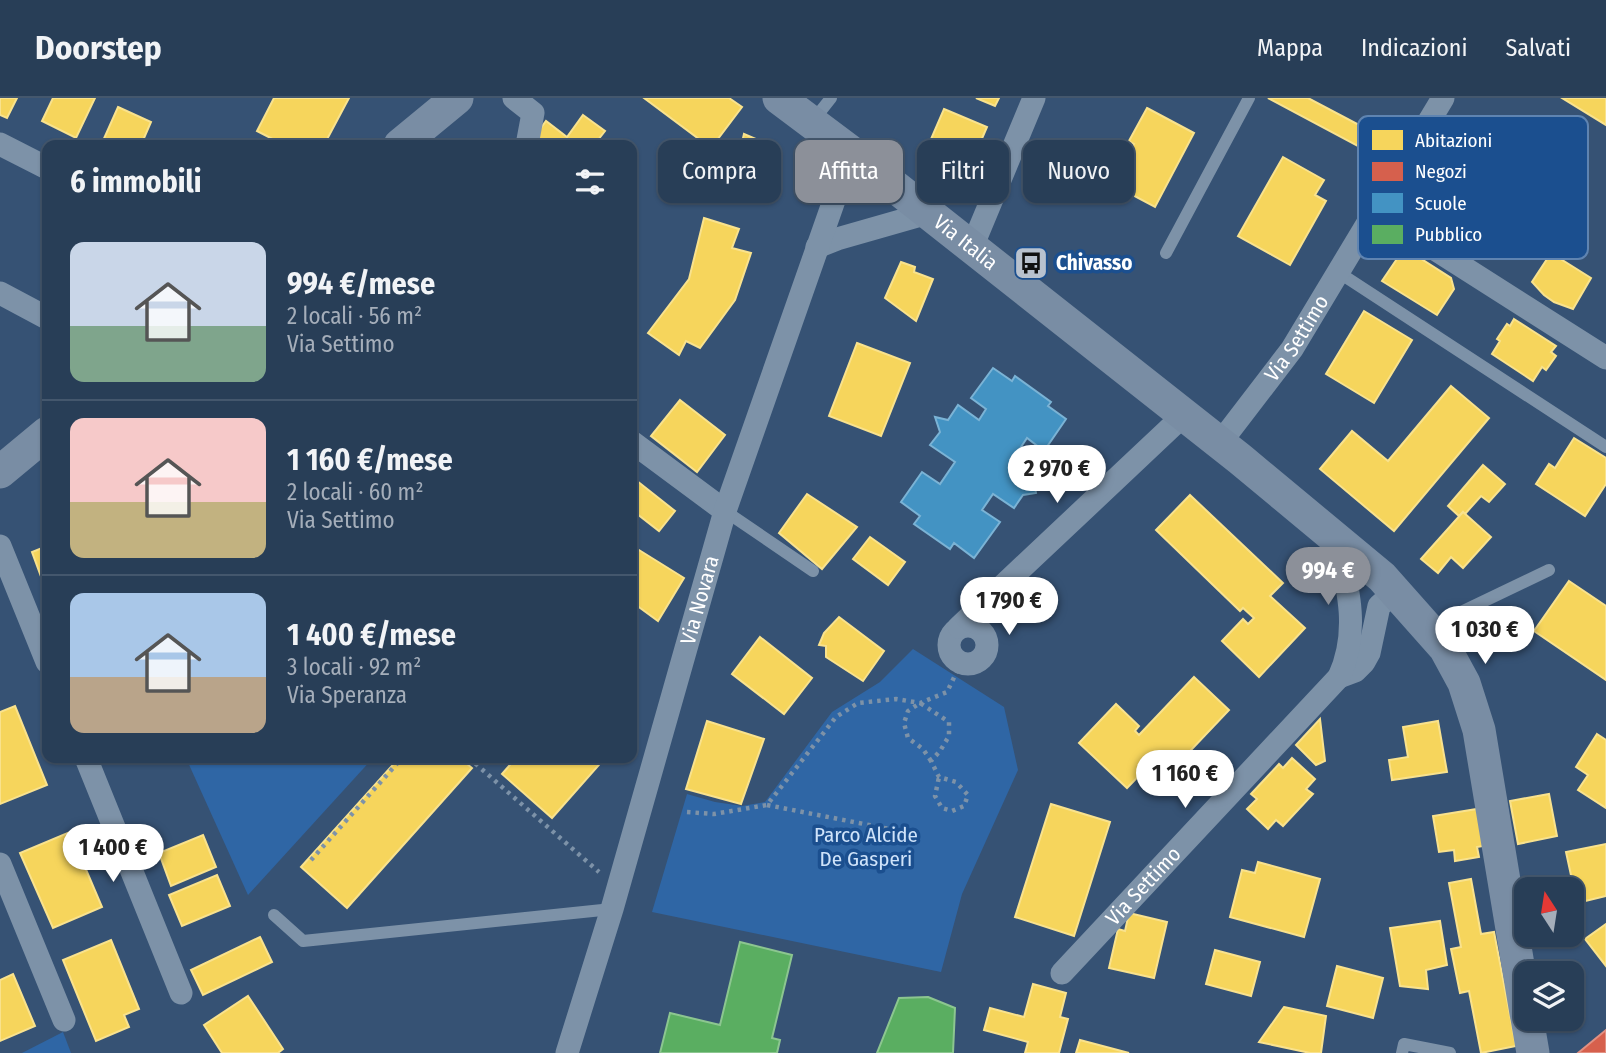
<!DOCTYPE html>
<html lang="it">
<head>
<meta charset="utf-8">
<style>
  body { margin:0; font-family:"Fira Sans Condensed",sans-serif; background:#30455d; color:#f1f3f6; height:100vh; display:flex; flex-direction:column; font-size:26px; white-space:nowrap }
  * { box-sizing:border-box; margin:0 }
  p { font-size:23px; color:#a5aeba }
  .icon { flex:none; width:38px; height:38px; fill:none; stroke:currentColor; stroke-width:2; stroke-linecap:round; stroke-linejoin:round }
  .map { position:relative; flex:1; overflow:hidden }
  .panel { position:absolute; left:42px; top:42px; width:595px; height:623px; display:flex; flex-direction:column; background:#283e57; border-radius:14px; box-shadow:0 2px 5px #0004,0 0 0 2px #44576d }
  .panel>* { flex:none }
  .banner { position:absolute; left:658px; top:42px; width:665px; height:63px; display:flex; gap:14px }
  .needle { width:46px; rotate:348deg }
  .tools { position:absolute; left:1514px; top:779px; display:grid; gap:14px }
  .tools a { display:grid; place-items:center; width:70px; height:70px; border-radius:14px; background:#283e57; box-shadow:0 2px 5px #0004,0 0 0 2px #44576d; font-size:35px }
  .price { position:absolute; translate:-50% -60px; padding:0 16px; border-radius:24px; background:#fff; color:#222; font-size:23px; line-height:46px; filter:drop-shadow(0 2px 4px #0008) }
  .price::after { content:''; position:absolute; left:50%; top:42px; width:21px; height:16px; margin-left:-10px; background:inherit; clip-path:polygon(0 0,100% 0,50% 100%) }
  .price.active { background:#8c9099; color:#fff }
  ul { padding:0; list-style:none }
  li { display:flex; align-items:center; gap:21px; height:175px; padding:0 28px }
  li+li { border-top:2px solid #44576d }
  li span { display:grid; place-items:center; flex:none; width:196px; height:140px; border-radius:14px; color:#555 }
  li>.icon { margin-inline-start:auto }
  span .icon { width:84px; height:84px; fill:#fffc; stroke-width:1 }
  li b { font-size:30px }
  h2 { display:flex; justify-content:space-between; align-items:center; height:84px; padding:0 28px; font-size:30px }
  .chip { padding:0 24px; border-radius:14px; background:#283e57; box-shadow:0 2px 5px #0004,0 0 0 2px #44576d; font-size:24px; line-height:63px }
  .chip.active { background:#8c9099; color:#fff }
  header { display:flex; align-items:center; gap:42px; box-sizing:border-box; height:98px; padding:0 35px; background:#283e57; border-bottom:2px solid #44576d }
  header strong { font-size:33px }
  nav { display:flex; gap:38px; margin-inline-start:auto; font-size:24px }
  .map>svg:first-child { display:block }
  .green { fill:#2f66a5 }
  .homes { fill:#f6d55c; stroke:#f9e28d; stroke-width:2 }
  .shops { fill:#d6604d; stroke:#e29082; stroke-width:2 }
  .schools { fill:#4393c3; stroke:#7bb3d5; stroke-width:2 }
  .public { fill:#5aae61; stroke:#8cc690; stroke-width:2 }
  .lines { fill:none; stroke-linecap:round; stroke-linejoin:round }
  .path { stroke:#7d92a8; stroke-width:4.5; stroke-dasharray:3.5 5; stroke-linecap:butt }
  .lane { stroke:#7d92a8; stroke-width:12 }
  .street { stroke:#7d92a8; stroke-width:23 }
  .secondary { stroke:#798da4; stroke-width:33 }
  .labels { text-anchor:middle; stroke-width:7; stroke-linejoin:round; paint-order:stroke }
  .street-label { font-size:21px; fill:#fff; stroke:#1b4f8f }
  .poi-label { font-size:21px; font-weight:bold; fill:#fff; stroke:#1b4f8f; text-anchor:start }
  .park-label { font-size:21px; fill:#cfe3fa; stroke:#1b4f8f }
  .key { fill:#1b4f8f; stroke:#5f84b1; stroke-width:2 }
  .key-label { font-size:19px; fill:#fff }
</style>
</head>
<body>
<header>
<strong>Doorstep</strong>
<nav><a>Mappa</a><a>Indicazioni</a><a>Salvati</a></nav>
</header>
<div class="map">
<svg width="1606" height="955" viewBox="0 0 1606 955">
  <rect width="100%" height="100%" fill="#365274"/>
  <!-- green -->
  <g class="green">
    <polygon points="913,551 1004,609 1018,672 962,796 941,874 652,814 687,696 715,704 742,708 765,704 832,614 880,584"/>
    <polygon points="186,660 373,660 248,797"/>
    <polygon points="63,934 71,955 22,955"/>
  </g>
  <!-- homes -->
  <g class="homes">
    <polygon points="0,0 17,0 7,20 0,17"/>
    <polygon points="53,0 95,0 76,40 42,23"/>
    <polygon points="274,0 349,0 324,47 284,47 257,33"/>
    <polygon points="644,0 729,0 742,9 711,50"/>
    <polygon points="976,0 999,0 995,8"/>
    <polygon points="1268,0 1308,0 1378,37 1369,54"/>
    <polygon points="1562,0 1606,0 1606,27"/>
    <polygon points="118,9 151,24 141,47 107,47 102,45"/>
    <polygon points="1147,10 1194,35 1155,109 1112,86 1134,46 1129,43"/>
    <polygon points="944,11 987,29 968,73 925,55"/>
    <polygon points="583,17 605,33 594,47 529,46 546,23 567,39"/>
    <polygon points="744,36 756,41 735,94 715,77 726,64 731,52 740,53"/>
    <polygon points="1283,59 1324,82 1315,97 1326,103 1290,167 1238,138"/>
    <polygon points="704,120 739,131 732,150 751,155 735,202 700,250 686,243 679,257 648,235 689,181"/>
    <polygon points="1401,155 1412,155 1451,180 1454,191 1437,217 1382,183"/>
    <polygon points="1551,155 1591,180 1573,211 1554,204 1544,197 1532,184"/>
    <polygon points="901,164 915,169 914,174 933,181 916,223 885,200"/>
    <polygon points="1364,213 1412,242 1374,305 1326,276"/>
    <polygon points="1514,221 1556,248 1551,254 1556,258 1546,272 1542,269 1533,283 1492,256 1500,243 1497,241 1507,226 1510,228"/>
    <polygon points="857,245 910,265 881,338 829,318"/>
    <polygon points="1451,288 1489,320 1394,433 1320,371 1352,333 1388,363"/>
    <polygon points="680,302 725,337 697,374 651,338"/>
    <polygon points="1574,340 1606,360 1606,386 1585,418 1536,386 1549,366 1555,370"/>
    <polygon points="1483,367 1505,386 1489,404 1481,398 1465,416 1463,414 1459,418 1448,408"/>
    <polygon points="632,379 675,413 659,433 632,412"/>
    <polygon points="807,396 857,429 822,471 779,435"/>
    <polygon points="1190,397 1283,485 1270,498 1305,530 1259,579 1222,543 1243,521 1248,526 1254,520 1243,510 1240,513 1156,432"/>
    <polygon points="1463,414 1491,439 1463,470 1451,459 1438,475 1421,461"/>
    <polygon points="870,439 905,464 888,487 853,461"/>
    <polygon points="47,448 47,495 32,454"/>
    <polygon points="639,452 684,480 658,523 632,504 632,460"/>
    <polygon points="1569,483 1606,508 1606,582 1534,533"/>
    <polygon points="839,519 884,553 863,583 826,559 826,548 819,547 824,535"/>
    <polygon points="760,539 812,580 784,616 732,576"/>
    <polygon points="1194,579 1229,612 1174,670 1160,656 1127,690 1079,645 1116,606 1139,628 1135,633 1139,637"/>
    <polygon points="15,608 47,687 0,706 0,614"/>
    <polygon points="1320,621 1325,663 1316,667 1296,647"/>
    <polygon points="707,623 764,641 741,706 686,691"/>
    <polygon points="1438,623 1447,674 1392,682 1389,662 1408,659 1403,629"/>
    <polygon points="1597,636 1606,642 1606,710 1578,692 1588,677 1576,669"/>
    <polygon points="399,660 460,660 472,670 347,810 301,769"/>
    <polygon points="516,660 605,660 552,720 502,676"/>
    <polygon points="1292,660 1315,681 1306,691 1313,696 1283,728 1276,722 1268,731 1247,711 1257,701 1251,696 1279,666 1283,670"/>
    <polygon points="1549,696 1557,738 1518,746 1510,703"/>
    <polygon points="1051,706 1110,724 1074,838 1015,819"/>
    <polygon points="1477,711 1483,748 1477,749 1479,759 1455,763 1454,752 1439,754 1433,718"/>
    <polygon points="70,734 102,809 53,830 20,755"/>
    <polygon points="203,737 216,769 171,788 159,755"/>
    <polygon points="1606,746 1606,798 1577,805 1566,754"/>
    <polygon points="1258,764 1320,781 1304,839 1230,819 1242,772 1255,775"/>
    <polygon points="217,777 230,808 182,828 169,797"/>
    <polygon points="1471,781 1481,836 1494,834 1516,948 1481,955 1469,893 1460,895 1451,851 1461,849 1449,785"/>
    <polygon points="1129,815 1167,824 1154,880 1109,870 1118,831 1125,833"/>
    <polygon points="1440,823 1447,867 1426,872 1428,891 1400,888 1390,830"/>
    <polygon points="1606,826 1606,868 1585,841"/>
    <polygon points="260,839 272,864 203,897 191,872"/>
    <polygon points="111,842 139,911 124,917 129,929 96,943 63,862"/>
    <polygon points="1215,852 1260,864 1251,898 1206,886"/>
    <polygon points="1337,868 1383,880 1373,920 1327,908"/>
    <polygon points="13,876 35,928 0,943 0,882"/>
    <polygon points="1033,886 1066,895 1060,919 1068,921 1059,955 1025,955 1028,944 984,932 990,910 1024,919"/>
    <polygon points="248,898 283,951 278,955 222,955 204,927"/>
    <polygon points="1284,909 1326,918 1321,955 1310,955 1259,944"/>
    <polygon points="1080,942 1129,955 1076,955"/>
  </g>
  <!-- shops -->
  <polygon class="shops" points="1606,932 1606,955 1578,955"/>
  <!-- schools -->
  <polygon class="schools" points="993,270 1012,283 1015,278 1051,304 1048,308 1066,321 1044,353 1027,340 1019,352 1044,370 1034,384 1036,395 1023,397 1014,410 993,396 982,412 1000,424 974,460 954,445 950,451 914,426 920,418 901,404 922,374 940,386 955,364 930,347 940,334 935,319 948,322 958,307 979,322 986,311 971,300"/>
  <!-- public -->
  <g class="public">
    <polygon points="740,844 792,857 772,940 780,942 777,955 660,955 670,915 720,927"/>
    <polygon points="928,899 955,910 953,955 877,955 899,900"/>
  </g>
  <g class="lines">
    <!-- path -->
    <g class="path">
      <polyline points="469,660 599,774"/>
      <polyline points="931,663 923,651 908,640 904,625 908,613 920,605 949,624 949,638 940,653 931,663 939,679 956,684 968,697 964,708 952,713 942,710 935,698 939,679"/>
      <polyline points="767,707 915,736"/>
      <polyline points="687,714 714,716 767,707 836,619 858,605 896,601 920,605 947,594 961,565"/>
      <polyline points="311,762 402,660"/>
    </g>
    <!-- lane -->
    <g class="lane">
      <polyline points="812,24 831,0"/>
      <polyline points="1166,155 1249,0"/>
      <polyline points="1338,174 1606,349"/>
      <polyline points="725,413 813,473"/>
      <polyline points="1430,529 1549,472"/>
      <polyline points="274,817 303,843 612,811"/>
      <polyline points="1402,955 1404,946 1450,955"/>
    </g>
    <!-- street -->
    <g class="street">
      <polyline points="514,0 533,15 527,47"/>
      <polyline points="0,46 47,70"/>
      <polyline points="1375,113 1606,260"/>
      <polyline points="817,149 837,141 928,115"/>
      <polyline points="972,149 1034,0"/>
      <polyline points="0,195 47,220"/>
      <polyline points="632,344 725,413"/>
      <path id="s1" d="M1220,345L1292,251L1443,0"/>
      <polyline points="0,448 47,564"/>
      <circle cx="968" cy="547" r="19"/>
      <polyline points="959,529 1184,317"/>
      <polyline points="1339,579 1355,573 1364,564 1369,555 1379,508 1395,494"/>
      <polyline points="86,660 181,895"/>
      <polyline points="0,766 64,922"/>
      <path id="s2" d="M1062,875L1339,579C1360,534 1348,489 1337,442"/>
      <path id="s3" d="M567,955L612,811L725,413L851,54"/>
    </g>
    <!-- secondary -->
    <g class="secondary">
      <path id="s4" d="M779,0L851,54L1240,361L1382,479L1445,550L1464,585L1479,632L1526,915"/>
      <polyline points="400,47 457,0"/>
      <polyline points="0,374 47,335"/>
      <polyline points="1527,920 1533,955"/>
    </g>
  </g>
  <!-- icons -->
  <defs>
    <g id="bus-square" transform="scale(1.75)"><rect x="-9" y="-9" width="18" height="18" rx="4" fill="#b9c2ce" stroke="#1b4f8f"/><path d="M-5-6H5V4H4V6H2V4H-2V6H-4V4H-5ZM-3.5-4V0h7V-4ZM-3.5 1.2v1.5H-2V1.2ZM2 1.2v1.5H3.5V1.2Z" fill="#111"/></g>
  </defs>
  <g fill-rule="evenodd">
    <use href="#bus-square" x="1031" y="165"/>
  </g>
  <g class="labels">
    <!-- street labels -->
    <g class="street-label">
      <text dy="7" stroke="none"><textPath href="#s4" startOffset="236">Via Italia</textPath></text>
      <text dy="7" stroke="none"><textPath href="#s1" startOffset="130">Via Settimo</textPath></text>
      <text dy="7" stroke="none"><textPath href="#s3" startOffset="472">Via Novara</textPath></text>
      <text dy="7" stroke="none"><textPath href="#s2" startOffset="119">Via Settimo</textPath></text>
    </g>
    <!-- poi labels -->
    <g class="poi-label">
      <text x="1056" y="172">Chivasso</text>
    </g>
    <!-- park labels -->
    <g class="park-label">
      <text x="866" y="744">Parco Alcide<tspan x="866" dy="24">De Gasperi</tspan></text>
    </g>
  </g>
  <!-- legend -->
  <rect x="1358" y="18" width="230" height="143" rx="10" class="key"/>
  <rect x="1372" y="32" width="31" height="20" fill="#f6d55c"/>
  <rect x="1372" y="64" width="31" height="19" fill="#d6604d"/>
  <rect x="1372" y="95" width="31" height="20" fill="#4393c3"/>
  <rect x="1372" y="127" width="31" height="19" fill="#5aae61"/>
  <g class="key-label">
    <text x="1415" y="49">Abitazioni</text>
    <text x="1415" y="80">Negozi</text>
    <text x="1415" y="112">Scuole</text>
    <text x="1415" y="143">Pubblico</text>
  </g>
</svg>
<div class="tools">
<a><svg class="needle" viewBox="-14 -14 28 28"><path d="M0-13l5 13h-10z" fill="#e53935"/><path d="M0 13l5-13h-10z" fill="#a5aeba"/></svg></a>
<a><svg class="icon" aria-label="layers" viewBox="0 0 24 24"><path d="M12 4l9 5-9 5-9-5zM3 14l9 5 9-5"/></svg></a>
</div>
<b class="price" style="left:1057px;top:407px">2 970 €</b>
<b class="price active" style="left:1328px;top:509px">994 €</b>
<b class="price" style="left:1009px;top:539px">1 790 €</b>
<b class="price" style="left:1485px;top:568px">1 030 €</b>
<b class="price" style="left:1185px;top:712px">1 160 €</b>
<b class="price" style="left:113px;top:786px">1 400 €</b>
<div class="banner">
<a class="chip">Compra</a>
<a class="chip active">Affitta</a>
<a class="chip">Filtri</a>
<a class="chip">Nuovo</a>
</div>
<section class="panel">
<h2>6 immobili<svg class="icon" aria-label="filters" viewBox="0 0 24 24"><path d="M4 7h16M4 17h16"/><circle cx="9" cy="7" r="2"/><circle cx="15" cy="17" r="2"/></svg></h2>
<ul>
<li><span style="background:linear-gradient(#c9d6e8 60%,#7fa58c 0)"><svg class="icon" aria-label="home" viewBox="0 0 24 24"><path d="M3 11l9-7 9 7M6 9v11h12V9"/></svg></span><div><b>994 €/mese</b><p>2 locali · 56 m²</p><p>Via Settimo</p></div></li>
<li><span style="background:linear-gradient(#f6c9c9 60%,#c2b280 0)"><svg class="icon" aria-label="home" viewBox="0 0 24 24"><path d="M3 11l9-7 9 7M6 9v11h12V9"/></svg></span><div><b>1 160 €/mese</b><p>2 locali · 60 m²</p><p>Via Settimo</p></div></li>
<li><span style="background:linear-gradient(#a9c7e8 60%,#b9a48a 0)"><svg class="icon" aria-label="home" viewBox="0 0 24 24"><path d="M3 11l9-7 9 7M6 9v11h12V9"/></svg></span><div><b>1 400 €/mese</b><p>3 locali · 92 m²</p><p>Via Speranza</p></div></li>
</ul>
</section>
</div>
</body>
</html>
